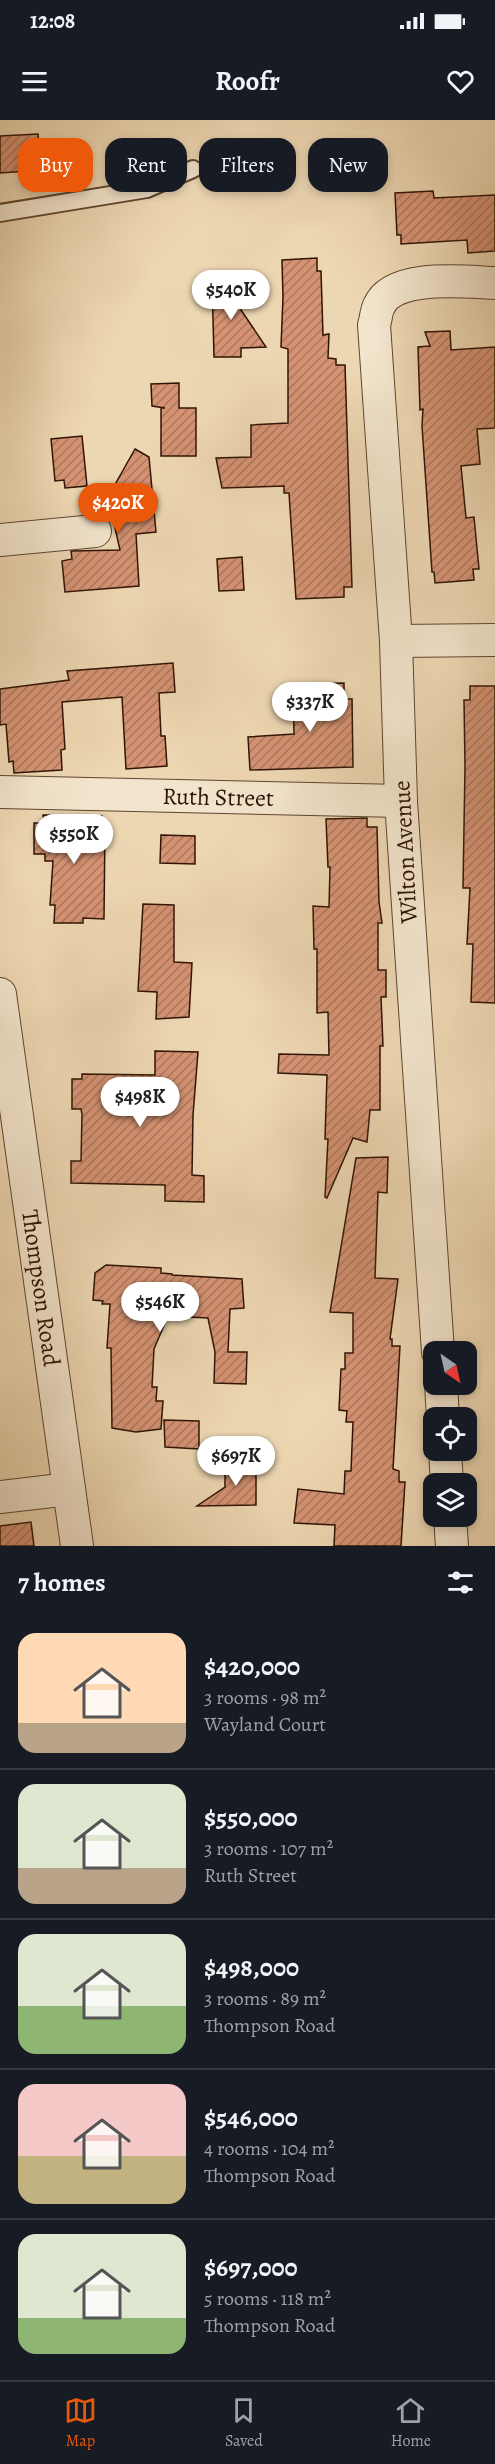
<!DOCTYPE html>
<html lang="en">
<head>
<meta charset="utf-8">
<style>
  body { margin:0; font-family:Alegreya,serif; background:#242831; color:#f1f3f6; height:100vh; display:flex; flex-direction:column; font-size:22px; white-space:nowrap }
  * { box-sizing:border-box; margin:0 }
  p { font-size:20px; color:#9ea1a6 }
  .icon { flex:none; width:33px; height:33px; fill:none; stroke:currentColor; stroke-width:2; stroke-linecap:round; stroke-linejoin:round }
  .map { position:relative; height:1426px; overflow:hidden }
  .panel { display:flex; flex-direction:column; background:#171b24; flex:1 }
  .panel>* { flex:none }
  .top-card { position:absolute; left:18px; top:18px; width:459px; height:54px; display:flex; gap:12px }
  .needle { width:39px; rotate:146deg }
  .buttons { position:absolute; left:423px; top:1221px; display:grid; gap:12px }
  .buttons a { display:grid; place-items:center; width:54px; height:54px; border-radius:12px; background:#171b24; box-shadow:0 3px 9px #0003; font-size:30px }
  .price { position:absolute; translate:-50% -51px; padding:0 14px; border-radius:21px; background:#fff; color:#222; font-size:20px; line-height:39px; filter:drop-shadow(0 2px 3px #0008) }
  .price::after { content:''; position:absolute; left:50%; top:36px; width:18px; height:14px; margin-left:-9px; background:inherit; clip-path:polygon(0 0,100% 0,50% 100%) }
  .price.on { background:#ea580c; color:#fff }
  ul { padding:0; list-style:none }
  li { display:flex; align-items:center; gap:18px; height:150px; padding:0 18px }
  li+li { border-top:2px solid #363941 }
  li span { display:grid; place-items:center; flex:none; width:168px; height:120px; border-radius:18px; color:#555 }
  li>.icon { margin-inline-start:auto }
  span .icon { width:72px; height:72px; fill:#fffc; stroke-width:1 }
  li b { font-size:26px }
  h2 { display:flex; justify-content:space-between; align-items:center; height:72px; padding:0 18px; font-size:26px }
  .pill { padding:0 21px; border-radius:18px; background:#171b24; box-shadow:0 3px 9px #0003; font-size:21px; line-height:54px }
  .pill.on { background:#ea580c; color:#fff }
  .status { display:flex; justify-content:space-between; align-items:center; height:42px; padding:0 30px; background:#171b24; direction:ltr }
  .status svg { height:16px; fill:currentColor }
  header { display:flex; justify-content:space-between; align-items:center; height:78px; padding:0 18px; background:#171b24; font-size:27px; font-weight:700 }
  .tab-bar { display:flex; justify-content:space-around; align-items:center; height:84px; border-top:2px solid #363941; background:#171b24; font-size:16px; color:#9ea1a6 }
  .tab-bar a { display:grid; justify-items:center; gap:3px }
  .tab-bar .on { color:#ea580c }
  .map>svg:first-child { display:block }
  .building { fill:url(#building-hatch); stroke:#301405; stroke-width:1.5 }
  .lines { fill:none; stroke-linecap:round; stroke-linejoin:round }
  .service-casing { stroke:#5f4530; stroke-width:20 }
  .minor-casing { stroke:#5f4530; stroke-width:34 }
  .service { stroke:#f3e5cd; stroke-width:16 }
  .minor { stroke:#f3e5cd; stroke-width:32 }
  .labels { text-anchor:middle; stroke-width:4.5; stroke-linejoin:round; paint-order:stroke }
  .street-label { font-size:24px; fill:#301405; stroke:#f3e5cd }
</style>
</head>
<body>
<div class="status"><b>12:08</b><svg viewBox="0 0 49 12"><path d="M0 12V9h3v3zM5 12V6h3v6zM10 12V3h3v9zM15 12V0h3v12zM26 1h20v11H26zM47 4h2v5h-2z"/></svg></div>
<header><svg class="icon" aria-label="menu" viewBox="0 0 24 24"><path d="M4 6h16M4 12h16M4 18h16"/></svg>Roofr<svg class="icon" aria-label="heart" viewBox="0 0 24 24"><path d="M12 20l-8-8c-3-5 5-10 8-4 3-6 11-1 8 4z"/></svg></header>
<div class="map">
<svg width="495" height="1426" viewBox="0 0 495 1426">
  <defs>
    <pattern id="building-hatch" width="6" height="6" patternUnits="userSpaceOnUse" patternTransform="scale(1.5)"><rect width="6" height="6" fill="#d59374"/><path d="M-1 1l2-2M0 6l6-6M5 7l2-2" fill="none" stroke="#ad775d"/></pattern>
  </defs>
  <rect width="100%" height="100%" fill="#edd7b2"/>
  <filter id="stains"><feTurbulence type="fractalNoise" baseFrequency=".00333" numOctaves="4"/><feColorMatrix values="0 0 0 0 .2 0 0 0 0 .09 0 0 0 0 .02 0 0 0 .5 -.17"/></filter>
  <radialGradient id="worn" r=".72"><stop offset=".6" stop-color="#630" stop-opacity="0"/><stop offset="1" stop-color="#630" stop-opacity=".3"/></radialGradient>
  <!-- building -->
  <g class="building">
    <polygon points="38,14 41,50 0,53 0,16"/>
    <polygon points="433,71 434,78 495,75 495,131 468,133 467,120 401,124 401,115 397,115 395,73"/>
    <polygon points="317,138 317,151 321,151 323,215 329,214 328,238 336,239 336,245 345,245 352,467 344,467 344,477 296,479 289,373 284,373 284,366 222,368 216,338 251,337 251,305 288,303 288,229 281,227 283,177 282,140"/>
    <polygon points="240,160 241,190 266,227 241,228 241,237 214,237 212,161"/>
    <polygon points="450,211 451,230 495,227 495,308 477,309 480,344 461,346 466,398 474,397 479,449 473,449 474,460 435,463 434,452 432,452 422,306 423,289 420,290 418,227 430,226 425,212"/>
    <polygon points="179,263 179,288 196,288 196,336 161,336 161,288 165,288 152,286 151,264"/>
    <polygon points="82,316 87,366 65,368 64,360 55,361 51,319"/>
    <polygon points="135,329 149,337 156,412 136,414 139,466 65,472 62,441 72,439 71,431 120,430 108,377"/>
    <polygon points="242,437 244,470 219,471 217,439"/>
    <polygon points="173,543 175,572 159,573 161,616 165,616 167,646 126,649 122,577 62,582 65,629 61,630 62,650 14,653 13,641 9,642 6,604 0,605 0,569 69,560 67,551"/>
    <polygon points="344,563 344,579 352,579 353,647 250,650 248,617 294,614 293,564"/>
    <polygon points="470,566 495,566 495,883 471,882 473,824 467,824 470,768 463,768 465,646 464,580 470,580"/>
    <polygon points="43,695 102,696 101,707 105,707 104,799 83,798 83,803 54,803 55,785 50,785 53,741 45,741 45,734 34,734 34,703 44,703"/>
    <polygon points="367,698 367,707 377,707 379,782 382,803 378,803 378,850 386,850 386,877 381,877 383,926 380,926 380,990 370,990 367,1022 353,1018 327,1078 325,1077 328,1019 325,1019 327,955 278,953 279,934 329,935 328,892 317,893 317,829 314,829 313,786 329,787 330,747 328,747 326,699"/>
    <polygon points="161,715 195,716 195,744 160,743"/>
    <polygon points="143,784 174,785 174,842 192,843 189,897 156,899 157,872 138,871"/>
    <polygon points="155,931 198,932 193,995 192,1055 204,1056 204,1082 165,1081 165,1065 71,1063 71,1041 81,1041 82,994 81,989 72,989 72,959 82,959 82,954 155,955"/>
    <polygon points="388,1037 387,1073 378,1072 375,1158 398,1159 390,1219 392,1219 392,1226 400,1226 393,1349 399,1351 399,1362 405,1362 401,1426 334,1426 335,1405 294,1403 298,1369 344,1374 345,1351 351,1351 353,1302 346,1302 347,1291 339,1290 341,1249 345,1249 345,1233 353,1233 353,1193 330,1192 356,1038"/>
    <polygon points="106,1145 161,1148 161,1153 172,1154 172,1155 242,1159 244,1188 230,1189 228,1232 247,1232 246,1264 214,1263 215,1232 208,1198 168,1196 154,1229 152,1267 157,1267 156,1281 163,1281 161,1309 136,1312 112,1308 111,1228 107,1228 110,1184 102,1184 103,1181 93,1180 95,1153"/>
    <polygon points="164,1300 199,1301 199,1329 165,1327"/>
    <polygon points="225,1344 256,1344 256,1385 197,1386 225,1367"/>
    <polygon points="31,1402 34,1426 0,1426 0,1406"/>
  </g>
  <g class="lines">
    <!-- service casing -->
    <g class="service-casing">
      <polyline id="service" points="0,93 147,69 193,49"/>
    </g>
    <!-- minor casing -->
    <g class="minor-casing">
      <g id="minor">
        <polyline points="0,420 95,411"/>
        <polyline points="396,521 495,520"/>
        <polyline points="0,672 401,681"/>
        <polyline points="0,874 77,1426"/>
        <path d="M438,1232L401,681L396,521L374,205C376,199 376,192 379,186C393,153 466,162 495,163"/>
        <polyline points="441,1264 443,1298"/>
        <polyline points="445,1330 447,1364"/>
        <polyline points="0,1377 69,1369"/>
        <polyline points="450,1396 452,1426"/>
      </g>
    </g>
    <!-- service -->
    <use href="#service" class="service"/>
    <!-- minor -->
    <use href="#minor" class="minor"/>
  </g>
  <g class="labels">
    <!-- street labels -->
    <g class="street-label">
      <text transform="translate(218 677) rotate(1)" y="8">Ruth Street</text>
      <text transform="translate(405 732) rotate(-93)" y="8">Wilton Avenue</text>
      <text transform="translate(41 1168) rotate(82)" y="8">Thompson Road</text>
    </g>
  </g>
  <rect width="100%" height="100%" filter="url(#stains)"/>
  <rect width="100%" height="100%" fill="url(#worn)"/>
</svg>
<div class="buttons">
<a><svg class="needle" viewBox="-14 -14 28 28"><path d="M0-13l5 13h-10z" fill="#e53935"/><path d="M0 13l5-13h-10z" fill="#9ea1a6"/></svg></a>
<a><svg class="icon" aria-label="locate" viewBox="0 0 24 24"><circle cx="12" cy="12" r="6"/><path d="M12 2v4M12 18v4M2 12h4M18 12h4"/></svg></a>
<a><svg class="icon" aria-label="layers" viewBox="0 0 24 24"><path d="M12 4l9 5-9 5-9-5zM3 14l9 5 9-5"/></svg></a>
</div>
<b class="price" style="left:231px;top:201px">$540K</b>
<b class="price on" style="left:118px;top:414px">$420K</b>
<b class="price" style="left:310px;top:613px">$337K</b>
<b class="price" style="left:74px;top:745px">$550K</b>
<b class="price" style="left:140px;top:1008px">$498K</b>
<b class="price" style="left:160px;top:1213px">$546K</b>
<b class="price" style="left:236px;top:1367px">$697K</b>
<div class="top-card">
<a class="pill on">Buy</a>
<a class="pill">Rent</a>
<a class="pill">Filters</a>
<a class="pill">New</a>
</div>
</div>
<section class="panel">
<h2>7 homes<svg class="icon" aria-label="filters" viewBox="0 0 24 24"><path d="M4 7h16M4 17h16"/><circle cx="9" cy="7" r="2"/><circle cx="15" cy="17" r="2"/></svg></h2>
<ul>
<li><span style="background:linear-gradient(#ffd9b3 75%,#b9a48a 0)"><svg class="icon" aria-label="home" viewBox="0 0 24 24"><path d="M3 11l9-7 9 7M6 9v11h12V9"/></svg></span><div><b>$420,000</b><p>3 rooms · 98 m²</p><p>Wayland Court</p></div></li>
<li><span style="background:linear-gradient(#dfe7d0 70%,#b9a48a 0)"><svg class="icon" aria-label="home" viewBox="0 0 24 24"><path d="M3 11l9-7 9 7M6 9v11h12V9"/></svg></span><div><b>$550,000</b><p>3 rooms · 107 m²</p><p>Ruth Street</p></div></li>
<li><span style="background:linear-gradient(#dfe7d0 60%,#8fb573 0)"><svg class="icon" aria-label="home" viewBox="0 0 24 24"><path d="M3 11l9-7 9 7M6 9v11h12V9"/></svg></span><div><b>$498,000</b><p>3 rooms · 89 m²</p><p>Thompson Road</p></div></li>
<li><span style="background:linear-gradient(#f6c9c9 60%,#c2b280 0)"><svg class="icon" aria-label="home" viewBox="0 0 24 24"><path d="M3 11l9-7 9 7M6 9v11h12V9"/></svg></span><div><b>$546,000</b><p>4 rooms · 104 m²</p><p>Thompson Road</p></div></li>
<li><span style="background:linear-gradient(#dfe7d0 70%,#8fb573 0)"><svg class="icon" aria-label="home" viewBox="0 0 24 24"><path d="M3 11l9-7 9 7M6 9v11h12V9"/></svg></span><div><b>$697,000</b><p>5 rooms · 118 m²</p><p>Thompson Road</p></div></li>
</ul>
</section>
<nav class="tab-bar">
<a class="on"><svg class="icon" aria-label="map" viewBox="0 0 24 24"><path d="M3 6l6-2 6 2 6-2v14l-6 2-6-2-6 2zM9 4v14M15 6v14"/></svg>Map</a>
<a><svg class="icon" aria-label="saved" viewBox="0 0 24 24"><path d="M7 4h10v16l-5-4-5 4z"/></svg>Saved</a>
<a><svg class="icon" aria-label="home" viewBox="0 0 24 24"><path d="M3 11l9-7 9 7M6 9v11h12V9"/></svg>Home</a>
</nav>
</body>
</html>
